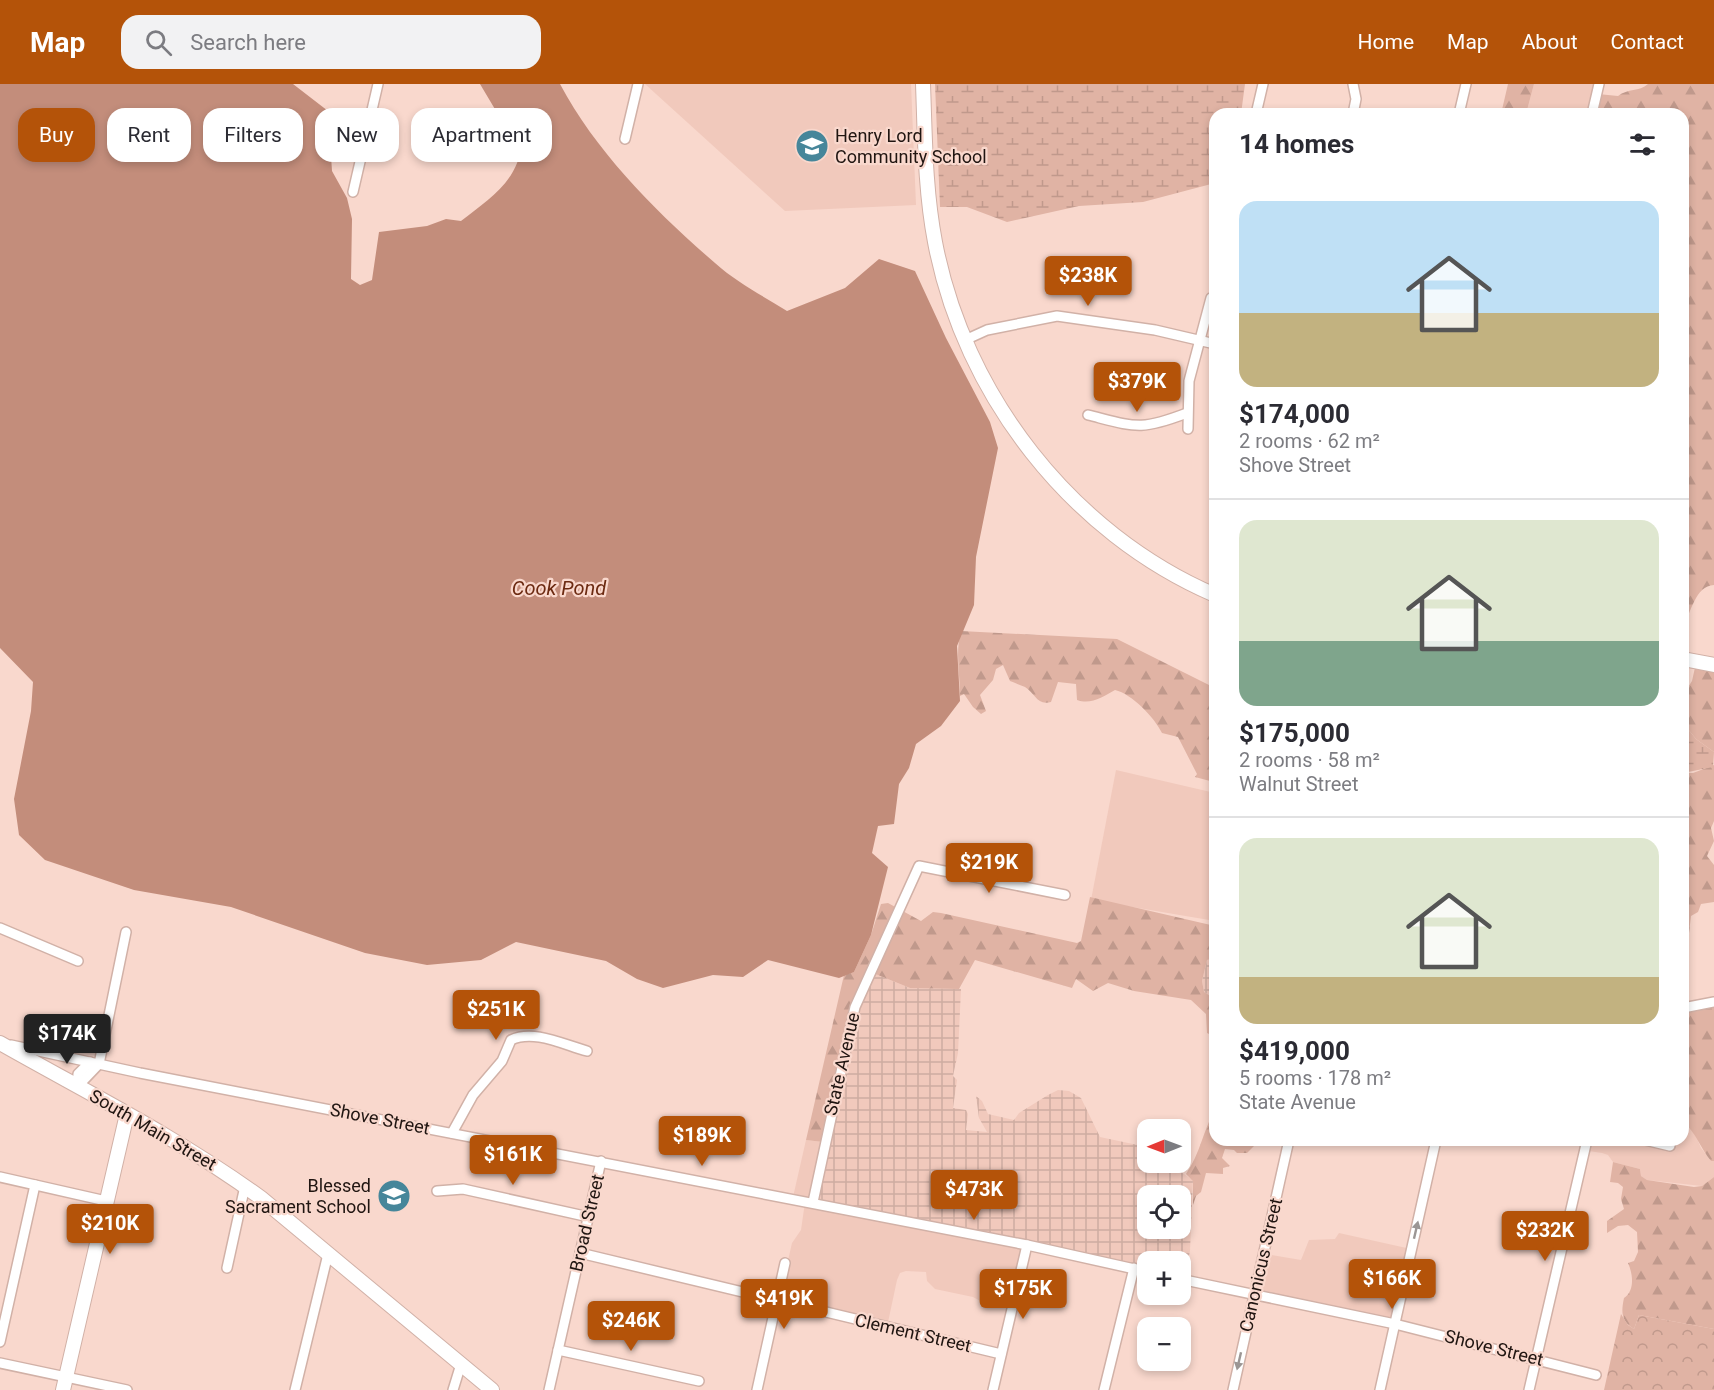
<!DOCTYPE html>
<html lang="en">
<head>
<meta charset="utf-8">
<style>
  body { margin:0; font-family:Roboto,sans-serif; background:#f2f2f3; color:#2b2b33; height:100vh; display:flex; flex-direction:column; font-size:22px; white-space:nowrap }
  * { box-sizing:border-box; margin:0 }
  p { font-size:20px; color:#7c7c81 }
  .icon { flex:none; width:33px; height:33px; fill:none; stroke:currentColor; stroke-width:2; stroke-linecap:round; stroke-linejoin:round }
  .map { position:relative; flex:1; overflow:hidden }
  .panel { position:absolute; left:1209px; top:24px; width:480px; height:1038px; display:flex; flex-direction:column; background:#fff; border-radius:18px; box-shadow:0 3px 9px #0003 }
  .panel>* { flex:none }
  .guide { position:absolute; left:18px; top:24px; width:570px; height:54px; display:flex; gap:12px }
  .needle { width:39px; rotate:269deg }
  .fabs { position:absolute; left:1137px; top:1035px; display:grid; gap:12px }
  .fabs a { display:grid; place-items:center; width:54px; height:54px; border-radius:12px; background:#fff; box-shadow:0 3px 9px #0003; font-size:30px }
  .price { position:absolute; translate:-50% -51px; padding:0 14px; border-radius:6px; background:#b45309; color:#fff; font-size:20px; line-height:39px; filter:drop-shadow(0 2px 3px #0008) }
  .price::after { content:''; position:absolute; left:50%; top:36px; width:18px; height:14px; margin-left:-9px; background:inherit; clip-path:polygon(0 0,100% 0,50% 100%) }
  .price.current { background:#222; color:#fff }
  ul { padding:0; list-style:none }
  li { display:grid; align-content:center; gap:12px; height:318px; padding:0 30px }
  li+li { border-top:2px solid #e1e1e2 }
  li span { display:grid; place-items:center; height:186px; border-radius:18px; color:#555 }
  li>.icon { margin-inline-start:auto }
  span .icon { width:108px; height:108px; fill:#fffc; stroke-width:1 }
  li b { font-size:26px }
  h2 { display:flex; justify-content:space-between; align-items:center; height:72px; padding:0 30px; font-size:26px }
  .chip { padding:0 21px; border-radius:18px; background:#fff; box-shadow:0 3px 9px #0003; font-size:21px; line-height:54px }
  .chip.current { background:#b45309; color:#fff }
  header { display:flex; align-items:center; gap:36px; box-sizing:border-box; height:84px; padding:0 30px; background:#b45309; color:#fff }
  header strong { font-size:28px }
  nav { display:flex; gap:33px; margin-inline-start:auto; font-size:21px }
  .search { width:420px; height:54px; background:#f2f2f3; display:flex; align-items:center; gap:15px; box-sizing:border-box; padding:0 21px; border-radius:18px; color:#7c7c81; font-size:22px }
  .map>svg:first-child { display:block }
  .built { fill:#f1c9bc }
  .industrial { fill:url(#industrial-grid); fill-rule:evenodd }
  .forest { fill:url(#forest-firs) }
  .wetland { fill:url(#wetland-marsh) }
  .park { fill:url(#park-crowns) }
  .water { fill:#c38d7b }
  .lines { fill:none; stroke-linecap:round; stroke-linejoin:round }
  .minor-casing { stroke:#d1b1a7; stroke-width:12 }
  .secondary-casing { stroke:#d1b1a7; stroke-width:16 }
  .minor { stroke:#fff; stroke-width:9 }
  .secondary { stroke:#fff; stroke-width:14 }
  .oneway { fill:#9b9694 }
  .labels { text-anchor:middle; stroke-width:4.5; stroke-linejoin:round; paint-order:stroke }
  .poi-label { font-size:18px; fill:#201511; stroke:#f9d8cd; text-anchor:start }
  .street-label { font-size:18px; fill:#201511; stroke:#f9d8cd }
  .water-label { font-size:20px; font-style:italic; fill:#6c2a11; stroke:#f9d8cd }
</style>
</head>
<body>
<header>
<strong>Map</strong>
<div class="search"><svg class="icon" aria-label="search" viewBox="0 0 24 24"><circle cx="10" cy="10" r="6"/><path d="M15 15l6 6"/></svg>Search here</div>
<nav><a>Home</a><a>Map</a><a>About</a><a>Contact</a></nav>
</header>
<div class="map">
<svg width="1714" height="1306" viewBox="0 0 1714 1306">
  <defs>
    <pattern id="industrial-grid" width="8" height="8" patternUnits="userSpaceOnUse" patternTransform="scale(1.5)"><rect width="8" height="8" fill="#f1c9bc"/><path d="M0 4h8M4 0v8" fill="none" stroke="#ceaca1"/></pattern>
    <pattern id="forest-firs" width="22" height="20" patternUnits="userSpaceOnUse" patternTransform="scale(1.5)"><rect width="22" height="20" fill="#e0b3a4"/><path d="M5 1l3.5 6h-7zM16 11l3.5 6h-7z" fill="#c0998c"/></pattern>
    <pattern id="wetland-marsh" width="20" height="14" patternUnits="userSpaceOnUse" patternTransform="scale(1.5)"><rect width="20" height="14" fill="#e0b3a4"/><path d="M1 5h8M5 5V1M11 12h8M15 12V8" fill="none" stroke="#c0998c"/></pattern>
    <pattern id="park-crowns" width="20" height="18" patternUnits="userSpaceOnUse" patternTransform="scale(1.5)"><rect width="20" height="18" fill="#e0b3a4"/><path d="M2 6a3 3 0 1 1 6 0M12 15a3 3 0 1 1 6 0" fill="none" stroke="#c0998c"/></pattern>
  </defs>
  <rect width="100%" height="100%" fill="#f9d8cd"/>
  <!-- built -->
  <g class="built">
    <polygon points="645,0 911,0 916,121 785,127"/>
    <polygon points="1534,0 1600,0 1594,30 1526,30"/>
    <polygon points="1116,686 1215,709 1215,837 1091,816"/>
    <polygon points="1683,1038 1693,1046 1701,1064 1711,1077 1714,1077 1714,1093 1702,1102 1647,1096 1641,1092 1640,1085 1613,1078 1608,1071 1602,1069 1582,1066 1584,1056 1683,1056"/>
    <polygon points="806,1056 823,1058 1025,1161 1011,1223 984,1219 973,1213 935,1205 927,1197 926,1188 906,1187 900,1189 897,1196 887,1243 779,1216 792,1159 801,1146 805,1118 793,1113"/>
    <polygon points="1339,1149 1411,1165 1395,1237 1257,1212 1265,1170 1301,1176 1309,1156 1335,1155"/>
  </g>
  <!-- industrial -->
  <g class="industrial">
    <polygon points="1212,872 1215,873 1215,915 1204,908 1202,897 1207,876"/>
    <path d="M873,889L910,904L961,905L958,969L953,992L957,996L953,1024L966,1026L968,1030L966,1046L987,1048L979,1034L976,1012L982,1017L988,1030L1014,1036L1019,1029L1048,1011L1058,1006L1069,1007L1081,1014L1100,1053L1147,1063L1148,1078L1179,1079L1178,1086L1193,1096L1190,1167L1184,1195H1181L1180,1178H1148L1147,1188L814,1119L848,942ZM1148,1112H1180V1144H1148Z"/>
  </g>
  <!-- forest -->
  <g class="forest">
    <polygon points="1508,0 1534,0 1526,30 1501,30"/>
    <path d="M1648,0H1714V501C1695,502 1691,529 1683,543V30H1594L1598,10L1618,12C1628,4 1639,8 1648,0Z"/>
    <path d="M961,547L1117,555L1215,604V706L1210,697L1195,693L1197,690L1178,653L1162,649C1154,633 1132,610 1115,606C1103,613 1091,621 1077,616L1076,600L1058,598L1051,618C1037,622 1035,609 1025,603C1020,601 1015,599 1010,597L1003,581L996,585L993,596L980,611L986,627L981,630L973,623L964,610L960,612C960,589 955,569 961,547Z"/>
    <polygon points="1696,579 1714,581 1714,668 1696,655 1683,639 1683,611 1692,597"/>
    <polygon points="1714,681 1714,737 1711,744 1714,757 1707,772 1714,781 1714,818 1701,820 1698,828 1691,832 1689,849 1683,848 1683,689 1693,689"/>
    <polygon points="1090,813 1215,842 1215,873 1207,876 1202,897 1204,908 1215,915 1215,953 1207,949 1206,930 1191,916 1134,907 1108,899 1093,907 1076,895 1072,904 975,876 959,905 910,904 873,889 853,924 823,1058 806,1056 844,891 854,888 871,851 881,820 888,819 921,837 933,828 941,829 1077,859 1081,857"/>
    <path d="M1714,918V1077H1711C1700,1064 1696,1048 1683,1038V923Z"/>
    <path d="M1215,1025V1056H1253L1255,1061L1247,1069H1237L1234,1066L1225,1065L1222,1074L1230,1082L1223,1084V1090L1206,1089L1201,1108L1196,1112L1193,1121V1097L1186,1090C1200,1070 1203,1047 1215,1025Z"/>
    <path d="M1613,1078L1640,1085L1641,1092L1647,1096L1694,1103L1702,1102L1714,1093V1245L1639,1231L1634,1245C1621,1237 1621,1228 1624,1214C1635,1207 1633,1190 1628,1179L1634,1177L1638,1168L1637,1148L1628,1141L1618,1142L1607,1149V1137L1624,1125L1621,1115L1623,1103L1618,1099L1610,1098Z"/>
  </g>
  <!-- wetland -->
  <g class="wetland">
    <polygon points="935,0 1245,0 1241,30 1215,30 1215,99 1143,118 1079,122 1007,138 967,123 940,123"/>
    <polygon points="1683,639 1696,655 1714,668 1713,683 1683,689"/>
  </g>
  <!-- park -->
  <polygon class="park" points="1621,1230 1628,1241 1634,1245 1639,1231 1714,1245 1714,1306 1604,1306"/>
  <!-- water -->
  <path class="water" d="M0,0H293L328,27L332,87L347,114L352,135L351,195L360,201L372,196L379,148L427,142L446,135L461,137C488,116 520,96 521,59L502,37L480,0H560C596,68 657,129 715,179C736,198 763,212 787,227L845,204L879,175L915,187L946,254L990,338L998,364L976,473L974,521L957,562L960,617L941,642L916,660L909,684L899,700L894,740L878,742L872,769L888,783L871,851L854,888L839,894L768,876L743,893L713,891L663,904L637,895L606,877L516,858L481,876L427,881L365,869L231,823L134,806L45,776L19,751L14,715L31,627L33,598L0,564Z"/>
  <g class="lines">
    <!-- minor casing -->
    <g class="minor-casing">
      <g id="minor">
        <polyline points="1353,0 1356,15 1353,30"/>
        <polyline points="1256,30 1263,0"/>
        <polyline points="1459,30 1466,0"/>
        <polyline points="1592,30 1599,0"/>
        <polyline points="625,55 638,0"/>
        <polyline points="353,108 378,0"/>
        <polyline points="965,256 987,246 1057,232 1155,246 1215,260"/>
        <path d="M1088,331C1136,343 1140,347 1187,329"/>
        <polyline points="1188,345 1189,297 1211,214"/>
        <polyline points="0,844 78,877"/>
        <polyline points="1683,924 1714,918"/>
        <polyline points="11,961 140,989 1027,1161 1148,1188"/>
        <polyline points="77,1003 99,980 126,848"/>
        <polyline points="77,1003 78,990 90,978"/>
        <path d="M452,1049L473,1011L502,977L511,956C534,945 564,961 587,967"/>
        <polyline points="1645,1056 1670,1062"/>
        <polyline points="0,1093 106,1117"/>
        <polyline points="437,1107 463,1105 589,1133"/>
        <polyline points="813,1118 855,923 919,782 1065,811"/>
        <polyline points="580,1169 1001,1270"/>
        <polyline points="227,1184 245,1102"/>
        <polyline points="1180,1195 1395,1240 1596,1291"/>
        <polyline points="0,1258 35,1101"/>
        <polyline points="558,1266 699,1297"/>
        <polyline points="0,1279 127,1306"/>
        <polyline points="295,1306 328,1170"/>
        <polyline points="453,1306 461,1280"/>
        <polyline points="549,1306 601,1077"/>
        <polyline points="757,1306 785,1179"/>
        <polyline points="993,1306 1027,1161"/>
        <polyline points="1104,1306 1134,1184"/>
        <polyline points="1233,1306 1289,1056"/>
        <polyline points="1380,1306 1436,1056"/>
        <polyline points="1529,1306 1587,1056"/>
      </g>
    </g>
    <!-- secondary casing -->
    <g class="secondary-casing">
      <g id="secondary">
        <path d="M923,0C925,53 925,106 935,158C964,311 1071,449 1215,511"/>
        <polyline points="1683,575 1714,581"/>
        <path d="M0,959C88,1009 179,1054 261,1114L492,1306"/>
        <polyline points="63,1306 127,1030"/>
      </g>
    </g>
    <!-- minor -->
    <use href="#minor" class="minor"/>
    <!-- secondary -->
    <use href="#secondary" class="secondary"/>
  </g>
  <!-- one-way arrows -->
  <defs><path id="oneway-solid" d="M-6-.8H1V-3.2L6.5 0L1 3.2V.8H-6Z" transform="scale(1.5)"/></defs>
  <g class="oneway">
    <use href="#oneway-solid" transform="translate(1416 1146) rotate(-77)"/>
    <use href="#oneway-solid" transform="translate(1239 1277) rotate(103)"/>
  </g>
  <!-- icons -->
  <defs>
    <g id="school-disc" transform="scale(1.725)"><circle r="9.5" fill="#46869a" stroke="#f9d8cd"/><path d="M0-5L7-2L0 1L-7-2ZM-4 1L0 2.5L4 1V4Q0 6-4 4Z" fill="#fff"/></g>
  </defs>
  <g fill-rule="evenodd">
    <use href="#school-disc" x="812" y="62"/>
    <use href="#school-disc" x="394" y="1112"/>
  </g>
  <g class="labels">
    <!-- poi labels -->
    <g class="poi-label">
      <text x="835" y="58">Henry Lord<tspan x="835" dy="21">Community School</tspan></text>
      <text x="371" y="1108" text-anchor="end">Blessed<tspan x="371" dy="21">Sacrament School</tspan></text>
    </g>
    <!-- street labels -->
    <g class="street-label">
      <text transform="translate(842 980) rotate(-77)" y="6">State Avenue</text>
      <text transform="translate(380 1035) rotate(11)" y="6">Shove Street</text>
      <text transform="translate(153 1046) rotate(30)" y="6">South Main Street</text>
      <text transform="translate(587 1139) rotate(-77)" y="6">Broad Street</text>
      <text transform="translate(1261 1181) rotate(-77)" y="6">Canonicus Street</text>
      <text transform="translate(913 1249) rotate(13)" y="6">Clement Street</text>
      <text transform="translate(1494 1264) rotate(14)" y="6">Shove Street</text>
    </g>
    <!-- water labels -->
    <g class="water-label">
      <text x="559" y="511">Cook Pond</text>
    </g>
  </g>
</svg>
<div class="fabs">
<a><svg class="needle" viewBox="-14 -14 28 28"><path d="M0-13l5 13h-10z" fill="#e53935"/><path d="M0 13l5-13h-10z" fill="#7c7c81"/></svg></a>
<a><svg class="icon" aria-label="locate" viewBox="0 0 24 24"><circle cx="12" cy="12" r="6"/><path d="M12 2v4M12 18v4M2 12h4M18 12h4"/></svg></a>
<a>+</a>
<a>−</a>
</div>
<b class="price" style="left:1088px;top:223px">$238K</b>
<b class="price" style="left:1137px;top:329px">$379K</b>
<b class="price" style="left:989px;top:810px">$219K</b>
<b class="price" style="left:496px;top:957px">$251K</b>
<b class="price current" style="left:67px;top:981px">$174K</b>
<b class="price" style="left:702px;top:1083px">$189K</b>
<b class="price" style="left:513px;top:1102px">$161K</b>
<b class="price" style="left:974px;top:1137px">$473K</b>
<b class="price" style="left:110px;top:1171px">$210K</b>
<b class="price" style="left:1545px;top:1178px">$232K</b>
<b class="price" style="left:1392px;top:1226px">$166K</b>
<b class="price" style="left:1023px;top:1236px">$175K</b>
<b class="price" style="left:784px;top:1246px">$419K</b>
<b class="price" style="left:631px;top:1268px">$246K</b>
<div class="guide">
<a class="chip current">Buy</a>
<a class="chip">Rent</a>
<a class="chip">Filters</a>
<a class="chip">New</a>
<a class="chip">Apartment</a>
</div>
<section class="panel">
<h2>14 homes<svg class="icon" aria-label="filters" viewBox="0 0 24 24"><path d="M4 7h16M4 17h16"/><circle cx="9" cy="7" r="2"/><circle cx="15" cy="17" r="2"/></svg></h2>
<ul>
<li><span style="background:linear-gradient(#bfe0f5 60%,#c2b280 0)"><svg class="icon" aria-label="home" viewBox="0 0 24 24"><path d="M3 11l9-7 9 7M6 9v11h12V9"/></svg></span><div><b>$174,000</b><p>2 rooms · 62 m²</p><p>Shove Street</p></div></li>
<li><span style="background:linear-gradient(#dfe7d0 65%,#7fa58c 0)"><svg class="icon" aria-label="home" viewBox="0 0 24 24"><path d="M3 11l9-7 9 7M6 9v11h12V9"/></svg></span><div><b>$175,000</b><p>2 rooms · 58 m²</p><p>Walnut Street</p></div></li>
<li><span style="background:linear-gradient(#dfe7d0 75%,#c2b280 0)"><svg class="icon" aria-label="home" viewBox="0 0 24 24"><path d="M3 11l9-7 9 7M6 9v11h12V9"/></svg></span><div><b>$419,000</b><p>5 rooms · 178 m²</p><p>State Avenue</p></div></li>
</ul>
</section>
</div>
</body>
</html>
